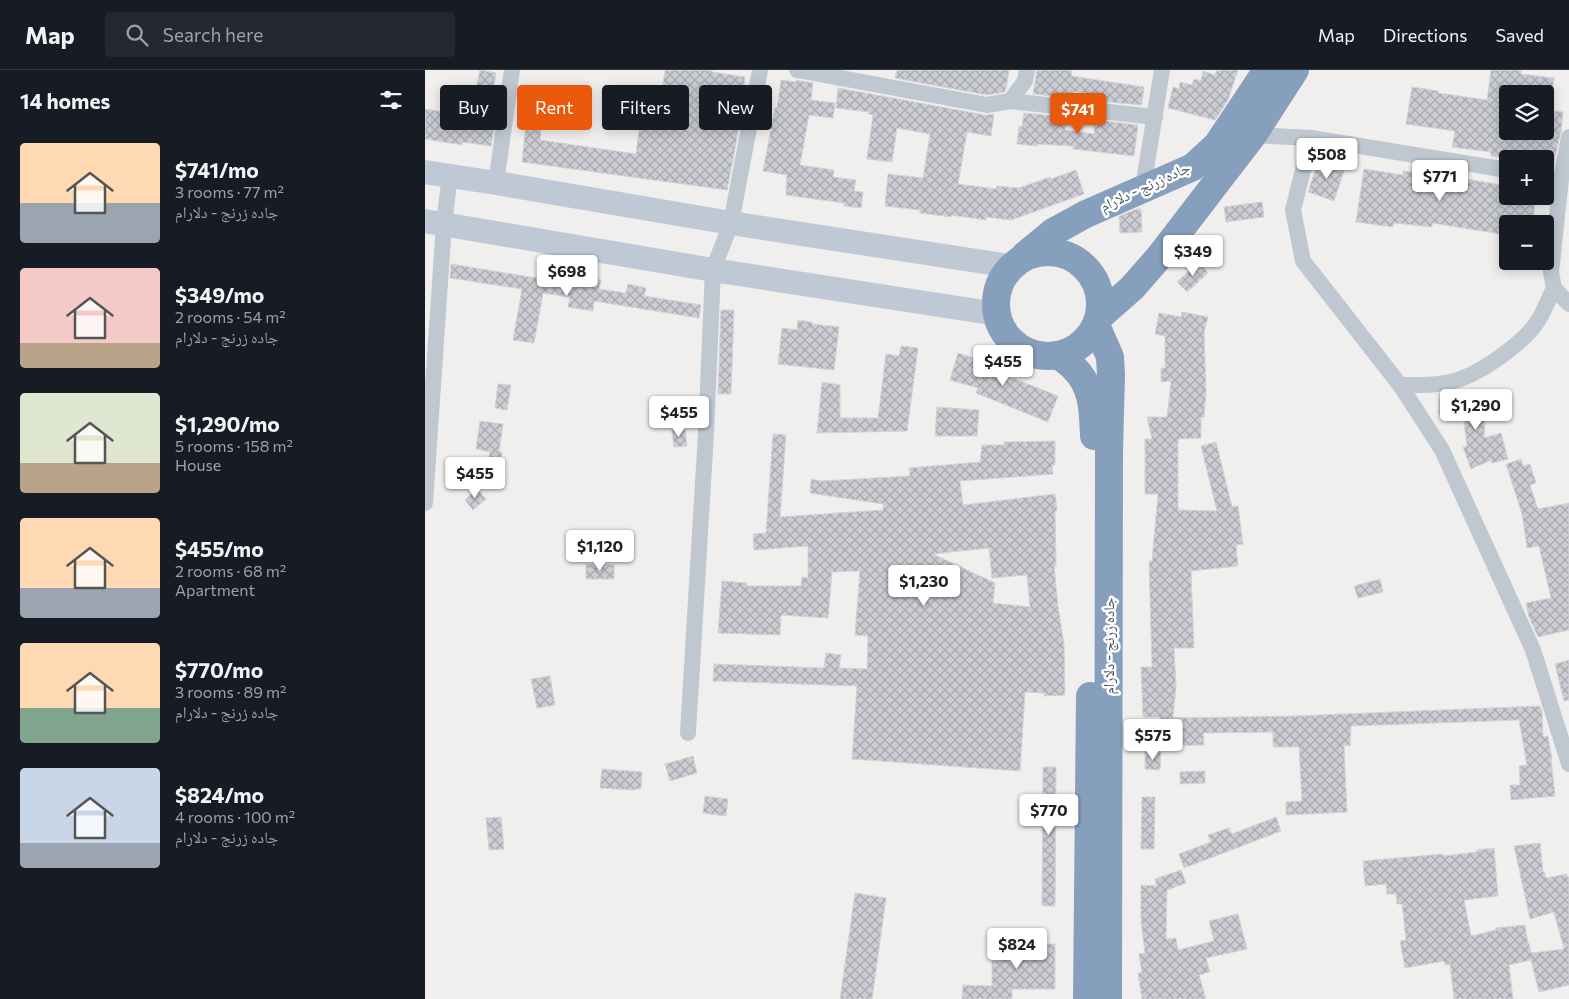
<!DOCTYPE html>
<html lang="en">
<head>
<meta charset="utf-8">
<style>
  body { margin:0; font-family:Commissioner,"Noto Naskh Arabic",sans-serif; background:#242831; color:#f1f3f6; height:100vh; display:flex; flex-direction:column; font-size:19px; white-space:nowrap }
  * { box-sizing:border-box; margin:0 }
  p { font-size:16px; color:#9ea1a6 }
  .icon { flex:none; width:28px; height:28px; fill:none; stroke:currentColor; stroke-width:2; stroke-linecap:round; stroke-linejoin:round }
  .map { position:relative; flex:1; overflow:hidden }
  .sheet { display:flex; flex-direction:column; background:#171b24; width:425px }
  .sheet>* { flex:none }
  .hud { position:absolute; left:15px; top:15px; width:475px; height:45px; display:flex; gap:10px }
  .buttons { position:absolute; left:1074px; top:15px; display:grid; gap:10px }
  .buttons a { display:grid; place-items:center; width:55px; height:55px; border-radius:5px; background:#171b24; box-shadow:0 2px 12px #0003; font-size:25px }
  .price { position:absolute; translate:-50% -42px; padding:0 11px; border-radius:5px; background:#fff; color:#222; font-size:16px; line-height:32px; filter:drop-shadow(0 1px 2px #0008) }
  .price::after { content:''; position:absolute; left:50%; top:30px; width:15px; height:11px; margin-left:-8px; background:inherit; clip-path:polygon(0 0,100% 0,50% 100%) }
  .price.current { background:#ea580c; color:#fff }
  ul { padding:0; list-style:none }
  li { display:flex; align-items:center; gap:15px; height:125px; padding:0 20px }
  li span { display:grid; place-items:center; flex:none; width:140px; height:100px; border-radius:5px; color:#555 }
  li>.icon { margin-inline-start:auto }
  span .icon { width:60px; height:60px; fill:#fffc; stroke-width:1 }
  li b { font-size:21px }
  h2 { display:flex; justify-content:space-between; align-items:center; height:60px; padding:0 20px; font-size:21px }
  .pill { padding:0 18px; border-radius:5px; background:#171b24; box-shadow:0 2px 12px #0003; font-size:18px; line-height:45px }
  .pill.current { background:#ea580c; color:#fff }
  header { display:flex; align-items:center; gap:30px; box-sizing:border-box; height:70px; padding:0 25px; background:#171b24; border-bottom:1px solid #363941 }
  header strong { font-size:24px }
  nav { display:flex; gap:28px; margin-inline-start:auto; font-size:18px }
  .search { width:350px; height:45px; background:#242831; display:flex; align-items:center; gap:12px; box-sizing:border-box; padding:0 18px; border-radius:5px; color:#9ea1a6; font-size:19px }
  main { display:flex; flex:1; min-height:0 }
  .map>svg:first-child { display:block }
  .building { fill:url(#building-cross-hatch); stroke:#d2d4da; fill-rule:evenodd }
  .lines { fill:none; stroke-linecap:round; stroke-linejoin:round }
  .street { stroke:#bfc8d0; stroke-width:16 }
  .secondary { stroke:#bfc9d5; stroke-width:24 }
  .highway { stroke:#869fbd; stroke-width:28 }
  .labels { text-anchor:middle; stroke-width:5; stroke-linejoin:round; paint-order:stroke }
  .street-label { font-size:15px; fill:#46515c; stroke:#fff }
</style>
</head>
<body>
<header>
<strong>Map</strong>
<div class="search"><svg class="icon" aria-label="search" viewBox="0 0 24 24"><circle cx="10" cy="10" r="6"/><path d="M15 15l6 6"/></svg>Search here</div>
<nav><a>Map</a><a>Directions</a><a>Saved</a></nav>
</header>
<main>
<section class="sheet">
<h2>14 homes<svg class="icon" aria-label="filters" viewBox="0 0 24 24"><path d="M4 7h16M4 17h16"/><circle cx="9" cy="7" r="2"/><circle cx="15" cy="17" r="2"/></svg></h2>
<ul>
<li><span style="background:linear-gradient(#ffd9b3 60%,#9aa5b1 0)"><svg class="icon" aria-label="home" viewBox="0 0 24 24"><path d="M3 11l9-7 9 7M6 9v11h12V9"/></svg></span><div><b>$741/mo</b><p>3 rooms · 77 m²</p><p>جاده زرنج - دلارام</p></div></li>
<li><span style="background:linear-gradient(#f6c9c9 75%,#b9a48a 0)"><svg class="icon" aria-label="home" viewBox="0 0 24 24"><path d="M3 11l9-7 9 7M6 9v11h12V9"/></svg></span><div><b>$349/mo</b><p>2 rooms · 54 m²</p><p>جاده زرنج - دلارام</p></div></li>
<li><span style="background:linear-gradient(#dfe7d0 70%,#b9a48a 0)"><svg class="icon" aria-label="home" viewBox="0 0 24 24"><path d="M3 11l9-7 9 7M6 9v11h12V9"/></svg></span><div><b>$1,290/mo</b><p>5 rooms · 158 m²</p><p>House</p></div></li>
<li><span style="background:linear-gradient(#ffd9b3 70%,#9aa5b1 0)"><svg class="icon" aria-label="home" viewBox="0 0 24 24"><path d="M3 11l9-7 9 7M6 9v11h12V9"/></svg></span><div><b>$455/mo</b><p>2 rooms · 68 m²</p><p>Apartment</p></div></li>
<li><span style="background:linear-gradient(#ffd9b3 65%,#7fa58c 0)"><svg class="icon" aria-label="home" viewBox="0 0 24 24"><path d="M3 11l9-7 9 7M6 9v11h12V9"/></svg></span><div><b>$770/mo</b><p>3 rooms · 89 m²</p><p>جاده زرنج - دلارام</p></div></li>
<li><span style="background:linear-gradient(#c9d6e8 75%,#9aa5b1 0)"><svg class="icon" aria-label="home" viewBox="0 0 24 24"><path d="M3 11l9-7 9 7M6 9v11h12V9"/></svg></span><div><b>$824/mo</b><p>4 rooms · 100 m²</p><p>جاده زرنج - دلارام</p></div></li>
</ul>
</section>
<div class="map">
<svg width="1144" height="929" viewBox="0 0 1144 929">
  <defs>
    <pattern id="building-cross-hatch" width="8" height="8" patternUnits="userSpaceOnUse" patternTransform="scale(1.25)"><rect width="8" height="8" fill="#cbcdd3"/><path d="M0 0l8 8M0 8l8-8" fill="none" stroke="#a7a9ae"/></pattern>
  </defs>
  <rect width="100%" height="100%" fill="#f1eeee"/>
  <!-- building -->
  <g class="building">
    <polygon points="55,0 71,3 68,21 51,18"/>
    <polygon points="240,0 287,0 287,2 320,7 311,74 302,120 97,92 104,23 120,25 115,70 211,84 216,46 233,48"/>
    <polygon points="472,0 584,0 581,19 579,22 562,25 470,8"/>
    <polygon points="612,0 647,0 646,6 719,17 717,33 716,35 673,31 674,25 648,21 648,28 608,24"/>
    <polygon points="792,0 813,0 803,30 790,50 743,38 748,17 754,19 755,12 767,15 769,9 776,11 778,1 790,5"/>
    <polygon points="1066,0 1096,0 1096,4 1129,8 1127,24 1082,24 1082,61 1120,61 1120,40 1138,42 1136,61 1128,96 1120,95 1120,89 1088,89 1066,86 1066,82 1027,77 1030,61 981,54 987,17 1013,21 1013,23 1062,30"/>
    <polygon points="356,10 371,12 371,10 388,13 386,30 410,33 408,48 384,45 375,95 409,100 408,107 431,110 429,121 438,122 436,138 419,136 419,133 361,125 362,105 338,101 350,38 352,38"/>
    <polygon points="413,18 560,45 569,44 566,66 542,62 533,114 571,119 572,116 594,118 625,107 626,109 651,100 659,124 586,150 561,147 561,150 526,145 526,147 495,143 495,140 460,136 463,104 498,108 505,64 472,58 467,92 442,89 448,45 443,44 444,42 411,38"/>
    <polygon points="0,39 70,49 66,76 37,72 37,75 0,69"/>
    <polygon points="599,43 642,47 640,60 669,64 670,50 713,55 709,86 648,79 648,76 612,74 612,76 592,74 594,56 597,57"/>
    <polygon points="894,89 920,98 909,131 883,122"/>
    <polygon points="939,99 978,105 978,101 1030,107 1082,116 1082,126 1111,126 1107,154 1082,154 1082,165 1007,153 1007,157 969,153 968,157 931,152"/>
    <polygon points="837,132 839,147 801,152 799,137"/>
    <polygon points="712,139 716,139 717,162 695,163 694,146"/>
    <polygon points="774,192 783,203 762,222 752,212"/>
    <polygon points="26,194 160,216 161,208 176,210 174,219 201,223 203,214 221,218 219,226 276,235 274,248 169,231 168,241 143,237 145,227 118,223 109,273 88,270 97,219 25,208"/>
    <polygon points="296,240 309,240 306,324 293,324"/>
    <polygon points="757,242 783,247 779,262 781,322 779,347 776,347 776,368 753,369 753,440 792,441 776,376 791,372 807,437 813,436 818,474 811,475 813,496 766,501 769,578 749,578 751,617 748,648 870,646 1115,636 1117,641 1118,667 1123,666 1127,689 1126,689 1130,726 1086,730 1085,715 1095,715 1094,696 1102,695 1094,650 926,656 925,676 919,675 922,742 861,745 861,732 877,731 874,677 848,677 848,662 778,663 779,675 736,676 735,647 718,647 716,597 727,597 724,491 727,491 733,424 720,424 720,369 727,369 722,347 742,347 746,311 736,312 736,298 740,298 740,266 730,264 734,243 756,247"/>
    <polygon points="373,250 387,252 387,254 414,257 409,300 353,294 357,258 372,260"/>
    <polygon points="476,276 493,278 482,361 392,363 397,312 415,315 415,348 453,348 461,284 474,286"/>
    <polygon points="533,283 583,299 580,305 633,326 623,352 551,323 553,318 525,310"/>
    <polygon points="73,314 86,315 82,340 70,338"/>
    <polygon points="1015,328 1061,330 1059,368 1076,363 1083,389 1067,393 1066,390 1046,399 1038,377 1042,376 1038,345 1014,344"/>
    <polygon points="512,337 554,340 552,366 510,366"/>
    <polygon points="55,351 78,354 74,382 77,382 73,407 61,405 65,382 51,379"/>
    <polygon points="260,359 262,376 249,377 247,360"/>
    <path d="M348,364L361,365L355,447L458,440V434L385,423L386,409L396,411L485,406L484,398L555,392L557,375H579V372L630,371V395H627L628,404L535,411L538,435L630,424L632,440L630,441L631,496L629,495L633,537L639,574L640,625L619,626V623L600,622L595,701L427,689L432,616L288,611L289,594L399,598L401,583L416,585L414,598L442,599L443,566L430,565L435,501L407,502L403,548L356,545L355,565L293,563L297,511L322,513V516H376L377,507L383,508V476L329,480L328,464L341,463ZM564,478L567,508L602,505L605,537L568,533L570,513L508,484Z"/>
    <polygon points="1096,389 1098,396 1105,394 1111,413 1105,415 1113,439 1144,433 1144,560 1113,567 1104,547 1101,533 1126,528 1114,476 1102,478 1097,444 1081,394"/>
    <polygon points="52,419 61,429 48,440 40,430"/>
    <polygon points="161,494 189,495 189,509 161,509"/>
    <polygon points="955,509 958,522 933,528 929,516"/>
    <polygon points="1144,590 1144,630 1139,631 1130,594"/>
    <polygon points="125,606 130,635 112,638 106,609"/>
    <polygon points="720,682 736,682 735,700 720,699"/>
    <polygon points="268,686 272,703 245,711 240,694"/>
    <polygon points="618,697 631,697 630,836 617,836"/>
    <polygon points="177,699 217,702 216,718 207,720 175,718"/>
    <polygon points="780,701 780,713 755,714 755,702"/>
    <polygon points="280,726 303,729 301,746 278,743"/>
    <polygon points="717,727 730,727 729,779 716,779"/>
    <polygon points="76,747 79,779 64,780 61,748"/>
    <polygon points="851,747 856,761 759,798 754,784 786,772 783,765 804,758 807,764"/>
    <polygon points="1115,773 1118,802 1119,802 1121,808 1142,804 1142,807 1144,807 1144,915 1114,922 1106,890 1084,895 1088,929 1029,929 1025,894 1020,895 1019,891 980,898 975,871 981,870 977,834 972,834 971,824 962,824 961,814 940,816 938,791 1018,784 1018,786 1052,782 1052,780 1069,778 1073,826 1039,830 1046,866 1071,860 1071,858 1100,855 1103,874 1104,873 1106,883 1139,879 1129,842 1105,849 1089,776"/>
    <polygon points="756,800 761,813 742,820 741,869 751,868 753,880 789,871 784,851 813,844 822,879 781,888 785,902 774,905 781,929 717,929 713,903 717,903 714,884 720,883 716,852 716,815 732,816 730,809"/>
    <polygon points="430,823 461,828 447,929 415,929"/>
    <polygon points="575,861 589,861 589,874 630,874 630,919 587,919 587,929 537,929 538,915 567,916 567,891 574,891 574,882 576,882"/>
  </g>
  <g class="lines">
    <!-- street -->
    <g class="street">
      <polyline points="372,0 562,35 585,31 600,11 602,0"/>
      <polyline points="585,31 730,47"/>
      <polyline points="828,65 886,68 1082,100"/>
      <polyline points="1144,67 1136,109 1126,202 1129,218 1144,234"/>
      <polyline points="886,68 868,140 878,191 975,315 1017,380 1108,580 1144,694"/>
      <polyline points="71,113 87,0"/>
      <polyline points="718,118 737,0"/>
      <path d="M975,315C994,315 1014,316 1032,310C1056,303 1102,271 1114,249C1120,239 1124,228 1129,218"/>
      <polyline points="0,433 19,154 25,105"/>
      <polyline points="263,663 281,363 288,200 306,153 335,0"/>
    </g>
    <!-- secondary -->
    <g class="secondary">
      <polyline points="0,102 71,113 306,153 585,196"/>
      <polyline points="0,151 288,200 572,244"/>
    </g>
    <!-- highway -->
    <g class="highway">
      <circle cx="623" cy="234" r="52"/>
      <polyline points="600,185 628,162 661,144 768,97 792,75 842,0"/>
      <polyline points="674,247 707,218 735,186 828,65 870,0"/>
      <polyline points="671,255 685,287 686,305 684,381 683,929"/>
      <path d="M633,285C638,289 645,293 649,298C668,316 668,341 669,366"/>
      <polyline points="662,929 665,626"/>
    </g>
  </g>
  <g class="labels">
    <!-- street labels -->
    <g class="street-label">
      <text transform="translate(720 117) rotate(-25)" y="5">جاده زرنج - دلارام</text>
      <text transform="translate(684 576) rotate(-90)" y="5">جاده زرنج - دلارام</text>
    </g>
  </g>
</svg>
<div class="buttons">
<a><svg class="icon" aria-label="layers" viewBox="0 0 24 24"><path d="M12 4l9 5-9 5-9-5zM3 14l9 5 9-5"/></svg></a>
<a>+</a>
<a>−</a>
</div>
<b class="price current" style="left:653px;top:65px">$741</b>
<b class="price" style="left:902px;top:110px">$508</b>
<b class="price" style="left:1015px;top:132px">$771</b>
<b class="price" style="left:768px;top:207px">$349</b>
<b class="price" style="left:142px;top:227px">$698</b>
<b class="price" style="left:578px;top:317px">$455</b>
<b class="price" style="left:1051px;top:361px">$1,290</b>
<b class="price" style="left:254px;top:368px">$455</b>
<b class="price" style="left:50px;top:429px">$455</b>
<b class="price" style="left:175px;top:502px">$1,120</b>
<b class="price" style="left:499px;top:537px">$1,230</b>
<b class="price" style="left:728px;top:691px">$575</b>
<b class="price" style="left:624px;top:766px">$770</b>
<b class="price" style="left:592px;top:900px">$824</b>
<div class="hud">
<a class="pill">Buy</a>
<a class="pill current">Rent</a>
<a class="pill">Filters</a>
<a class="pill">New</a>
</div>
</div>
</main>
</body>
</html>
